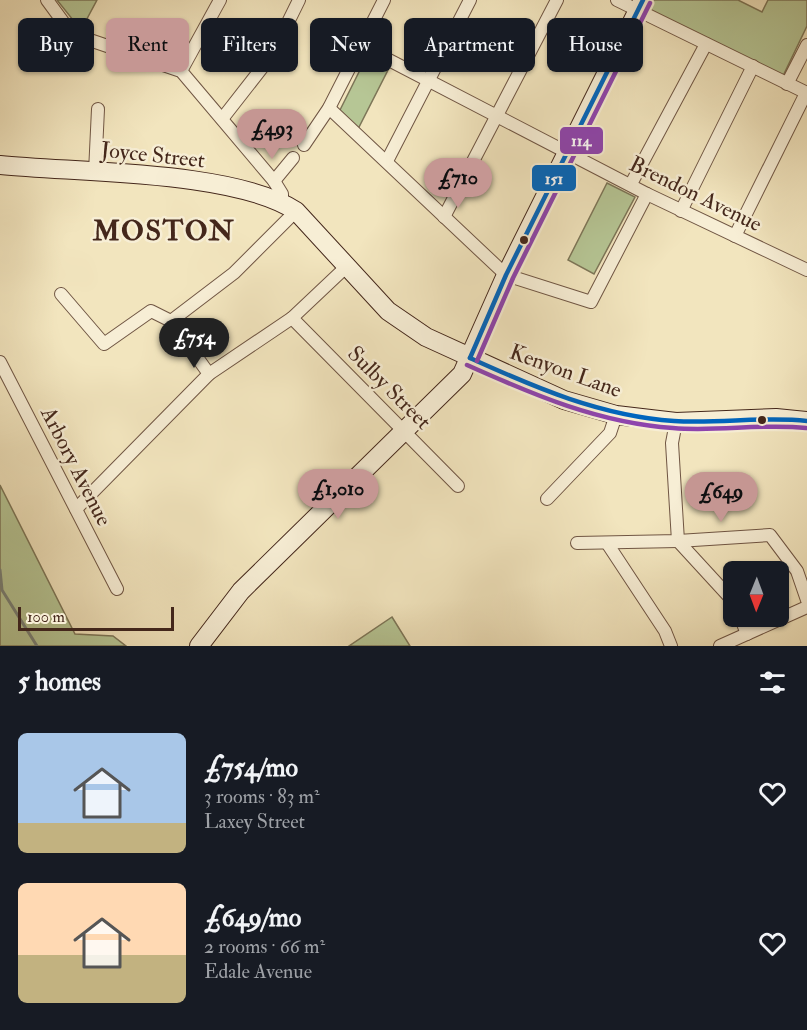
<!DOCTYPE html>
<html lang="en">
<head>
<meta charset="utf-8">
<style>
  body { margin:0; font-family:"IM FELL Double Pica",serif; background:#242831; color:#f1f3f6; height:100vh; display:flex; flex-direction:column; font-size:22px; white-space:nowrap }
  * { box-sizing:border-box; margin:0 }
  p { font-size:20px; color:#9ea1a6 }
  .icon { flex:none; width:33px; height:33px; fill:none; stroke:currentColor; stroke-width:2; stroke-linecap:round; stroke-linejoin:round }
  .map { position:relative; height:646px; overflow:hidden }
  .details { display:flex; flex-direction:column; background:#171b24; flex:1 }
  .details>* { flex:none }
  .hud { position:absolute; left:18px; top:18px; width:771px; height:54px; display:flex; gap:12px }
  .needle { width:39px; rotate:181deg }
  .controls { position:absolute; left:723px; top:561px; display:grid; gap:12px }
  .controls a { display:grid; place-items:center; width:66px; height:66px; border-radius:9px; background:#171b24; box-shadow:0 2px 4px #0004; font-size:30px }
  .scale { position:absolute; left:18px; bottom:15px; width:156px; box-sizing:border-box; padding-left:6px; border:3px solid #44271b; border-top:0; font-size:16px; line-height:21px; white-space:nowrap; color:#44271b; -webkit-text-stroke:4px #f7eed5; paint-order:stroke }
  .price { position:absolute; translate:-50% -51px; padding:0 14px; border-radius:21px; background:#c59692; color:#111; font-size:20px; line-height:39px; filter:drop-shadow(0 2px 3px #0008) }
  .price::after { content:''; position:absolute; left:50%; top:36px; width:18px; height:14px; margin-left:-9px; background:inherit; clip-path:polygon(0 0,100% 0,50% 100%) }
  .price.on { background:#222; color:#fff }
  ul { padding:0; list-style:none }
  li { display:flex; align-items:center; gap:18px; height:150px; padding:0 18px }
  li span { display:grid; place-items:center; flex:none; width:168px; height:120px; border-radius:9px; color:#555 }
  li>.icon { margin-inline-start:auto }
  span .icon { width:72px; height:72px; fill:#fffc; stroke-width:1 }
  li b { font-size:26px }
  h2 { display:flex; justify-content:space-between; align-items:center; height:72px; padding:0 18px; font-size:26px }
  .chip { padding:0 21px; border-radius:9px; background:#171b24; box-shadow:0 2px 4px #0004; font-size:21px; line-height:54px }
  .chip.on { background:#c59692; color:#111 }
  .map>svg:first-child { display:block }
  .green { fill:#b6c695; stroke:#7d7658; stroke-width:1.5 }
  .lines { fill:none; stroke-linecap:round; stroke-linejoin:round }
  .stream { stroke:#798279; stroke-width:3 }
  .street-casing { stroke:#705644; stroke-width:14 }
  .secondary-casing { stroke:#44271b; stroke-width:20 }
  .street { stroke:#f7eed5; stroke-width:12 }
  .secondary { stroke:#f7eed5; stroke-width:18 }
  .bus-1-casing { stroke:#f7eed5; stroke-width:9 }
  .bus-2-casing { stroke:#f7eed5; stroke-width:9 }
  .bus-1 { stroke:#0065bd; stroke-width:4.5 }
  .bus-2 { stroke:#8e44ad; stroke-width:4.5 }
  .bus-dot { fill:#44271b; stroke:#f7eed5; stroke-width:2 }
  .labels { text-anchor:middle; stroke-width:5; stroke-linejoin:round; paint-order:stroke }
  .street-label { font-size:22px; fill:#44271b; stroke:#f7eed5 }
  .district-label { font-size:28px; font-weight:bold; letter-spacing:1.5px; fill:#44271b; stroke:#f7eed5 }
  .line-badge { stroke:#f7eed5; stroke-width:2 }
  .badge-label { font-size:16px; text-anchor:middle; font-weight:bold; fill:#fff }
</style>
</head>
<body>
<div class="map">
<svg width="807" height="646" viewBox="0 0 807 646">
  <rect width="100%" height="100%" fill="#f2e5be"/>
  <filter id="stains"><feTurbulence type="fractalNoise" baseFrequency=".00333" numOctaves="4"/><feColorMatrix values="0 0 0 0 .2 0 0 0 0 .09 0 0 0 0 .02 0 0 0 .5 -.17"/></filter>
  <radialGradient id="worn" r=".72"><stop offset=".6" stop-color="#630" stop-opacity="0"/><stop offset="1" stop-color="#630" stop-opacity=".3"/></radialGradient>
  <!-- green -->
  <g class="green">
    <polygon points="57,0 97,0 81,30"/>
    <polygon points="654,0 738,0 762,12 768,0 807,0 807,26 782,78 649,10"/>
    <polygon points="365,60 388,70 358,129 339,112"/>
    <polygon points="607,183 635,197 594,274 568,260"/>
    <polygon points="0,485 75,634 113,636 126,646 0,646"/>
    <polygon points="392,617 410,646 349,646"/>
  </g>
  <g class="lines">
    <!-- stream -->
    <polyline class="stream" points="0,570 2,590 37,646"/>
    <!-- street casing -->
    <g class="street-casing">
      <g id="street">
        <polyline points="47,0 72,34 181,71 274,181 282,194 282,202"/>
        <polyline points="617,0 807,93"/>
        <polyline points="360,45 647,194 807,270"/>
        <polyline points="181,71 220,0"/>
        <polyline points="787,84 807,45"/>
        <polyline points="329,108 506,275 591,302 647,194"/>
        <polyline points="222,119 272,55 299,0"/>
        <polyline points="304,145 329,108 384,0"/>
        <polyline points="387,161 470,0"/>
        <polyline points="95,172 98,109"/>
        <polyline points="274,181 293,158"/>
        <polyline points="631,184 706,44"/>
        <polyline points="681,211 753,66"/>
        <polyline points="444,217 557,0"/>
        <polyline points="735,236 806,93"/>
        <polyline points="61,294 104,344 151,311 171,321 209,374"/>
        <polyline points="292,318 458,486"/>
        <polyline points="171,321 234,273 296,211"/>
        <polyline points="0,362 117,589"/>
        <polyline points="676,422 672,443 678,541 734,602"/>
        <polyline points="547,499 610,433 616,415"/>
        <polyline points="76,509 209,374 292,318 346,267"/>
        <polyline points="577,543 678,541 770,535 797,571 807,600"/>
        <polyline points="607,543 665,631 671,646"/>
        <polyline points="740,616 747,634"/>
        <polyline points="720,646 807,607"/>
      </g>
    </g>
    <!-- secondary casing -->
    <g class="secondary-casing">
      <g id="secondary">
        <path d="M0,165C77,173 234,170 296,211L388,311L426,337L564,400L616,415L676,422L776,418L807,421"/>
        <polyline points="199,646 241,591 462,374 506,275 643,0"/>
      </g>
    </g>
    <!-- street -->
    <use href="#street" class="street"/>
    <!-- secondary -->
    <use href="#secondary" class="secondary"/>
    <!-- bus-1 casing -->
    <g class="bus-1-casing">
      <g id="bus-1">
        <polyline points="470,358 506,275 643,0"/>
        <path d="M470,358C536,388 601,416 674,421C719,424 763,416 807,421"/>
      </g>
    </g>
    <!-- bus-2 casing -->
    <g class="bus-2-casing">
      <g id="bus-2">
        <polyline points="477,361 513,278 650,3"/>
        <path d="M467,365C534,395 599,423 673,428C717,432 762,423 806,428"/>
      </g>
    </g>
    <!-- bus-1 -->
    <use href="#bus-1" class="bus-1"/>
    <!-- bus-2 -->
    <use href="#bus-2" class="bus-2"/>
  </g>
  <!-- markers -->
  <g class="bus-dot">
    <circle cx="524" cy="240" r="5"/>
    <circle cx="762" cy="420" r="5"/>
  </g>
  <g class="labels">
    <!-- street labels -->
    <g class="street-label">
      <text transform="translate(153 154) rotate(6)" y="8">Joyce Street</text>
      <text transform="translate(696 193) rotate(26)" y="8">Brendon Avenue</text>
      <text transform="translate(566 370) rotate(20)" y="8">Kenyon Lane</text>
      <text transform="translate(390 387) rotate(45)" y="8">Sulby Street</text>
      <text transform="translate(77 466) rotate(63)" y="8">Arbory Avenue</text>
    </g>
    <!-- district labels -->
    <g class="district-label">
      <text x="164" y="240">MOSTON</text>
    </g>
  </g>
  <g class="line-badge">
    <rect x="559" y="126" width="45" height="29" rx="6" fill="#8e44ad"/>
    <rect x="531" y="164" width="46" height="28" rx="6" fill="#0065bd"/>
  </g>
  <g class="badge-label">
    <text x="581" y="146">114</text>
    <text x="554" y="184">151</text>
  </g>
  <rect width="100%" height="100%" filter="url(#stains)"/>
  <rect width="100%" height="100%" fill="url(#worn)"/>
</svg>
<div class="controls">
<a><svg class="needle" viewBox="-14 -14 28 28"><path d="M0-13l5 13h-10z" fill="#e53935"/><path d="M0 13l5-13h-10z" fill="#9ea1a6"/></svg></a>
</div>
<div class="scale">100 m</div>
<b class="price" style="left:272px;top:160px">£493</b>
<b class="price" style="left:458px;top:209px">£710</b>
<b class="price on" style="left:194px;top:369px">£754</b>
<b class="price" style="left:338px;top:520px">£1,010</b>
<b class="price" style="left:721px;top:523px">£649</b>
<div class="hud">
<a class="chip">Buy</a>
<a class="chip on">Rent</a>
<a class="chip">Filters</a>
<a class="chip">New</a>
<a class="chip">Apartment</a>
<a class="chip">House</a>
</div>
</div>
<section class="details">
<h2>5 homes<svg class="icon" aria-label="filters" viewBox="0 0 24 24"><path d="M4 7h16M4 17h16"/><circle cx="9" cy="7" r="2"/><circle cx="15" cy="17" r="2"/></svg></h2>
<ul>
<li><span style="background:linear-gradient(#a9c7e8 75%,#c2b280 0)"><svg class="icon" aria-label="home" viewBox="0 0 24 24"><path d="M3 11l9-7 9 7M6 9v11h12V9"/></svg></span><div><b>£754/mo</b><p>3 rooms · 83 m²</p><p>Laxey Street</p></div><svg class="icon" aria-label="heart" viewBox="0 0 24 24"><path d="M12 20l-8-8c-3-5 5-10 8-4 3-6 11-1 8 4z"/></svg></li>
<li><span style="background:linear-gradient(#ffd9b3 60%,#c2b280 0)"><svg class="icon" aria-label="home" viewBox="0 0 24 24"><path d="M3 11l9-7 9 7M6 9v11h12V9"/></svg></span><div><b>£649/mo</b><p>2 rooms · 66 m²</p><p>Edale Avenue</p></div><svg class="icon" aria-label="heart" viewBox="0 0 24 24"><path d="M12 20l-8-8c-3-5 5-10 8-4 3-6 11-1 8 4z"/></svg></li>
</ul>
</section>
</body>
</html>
